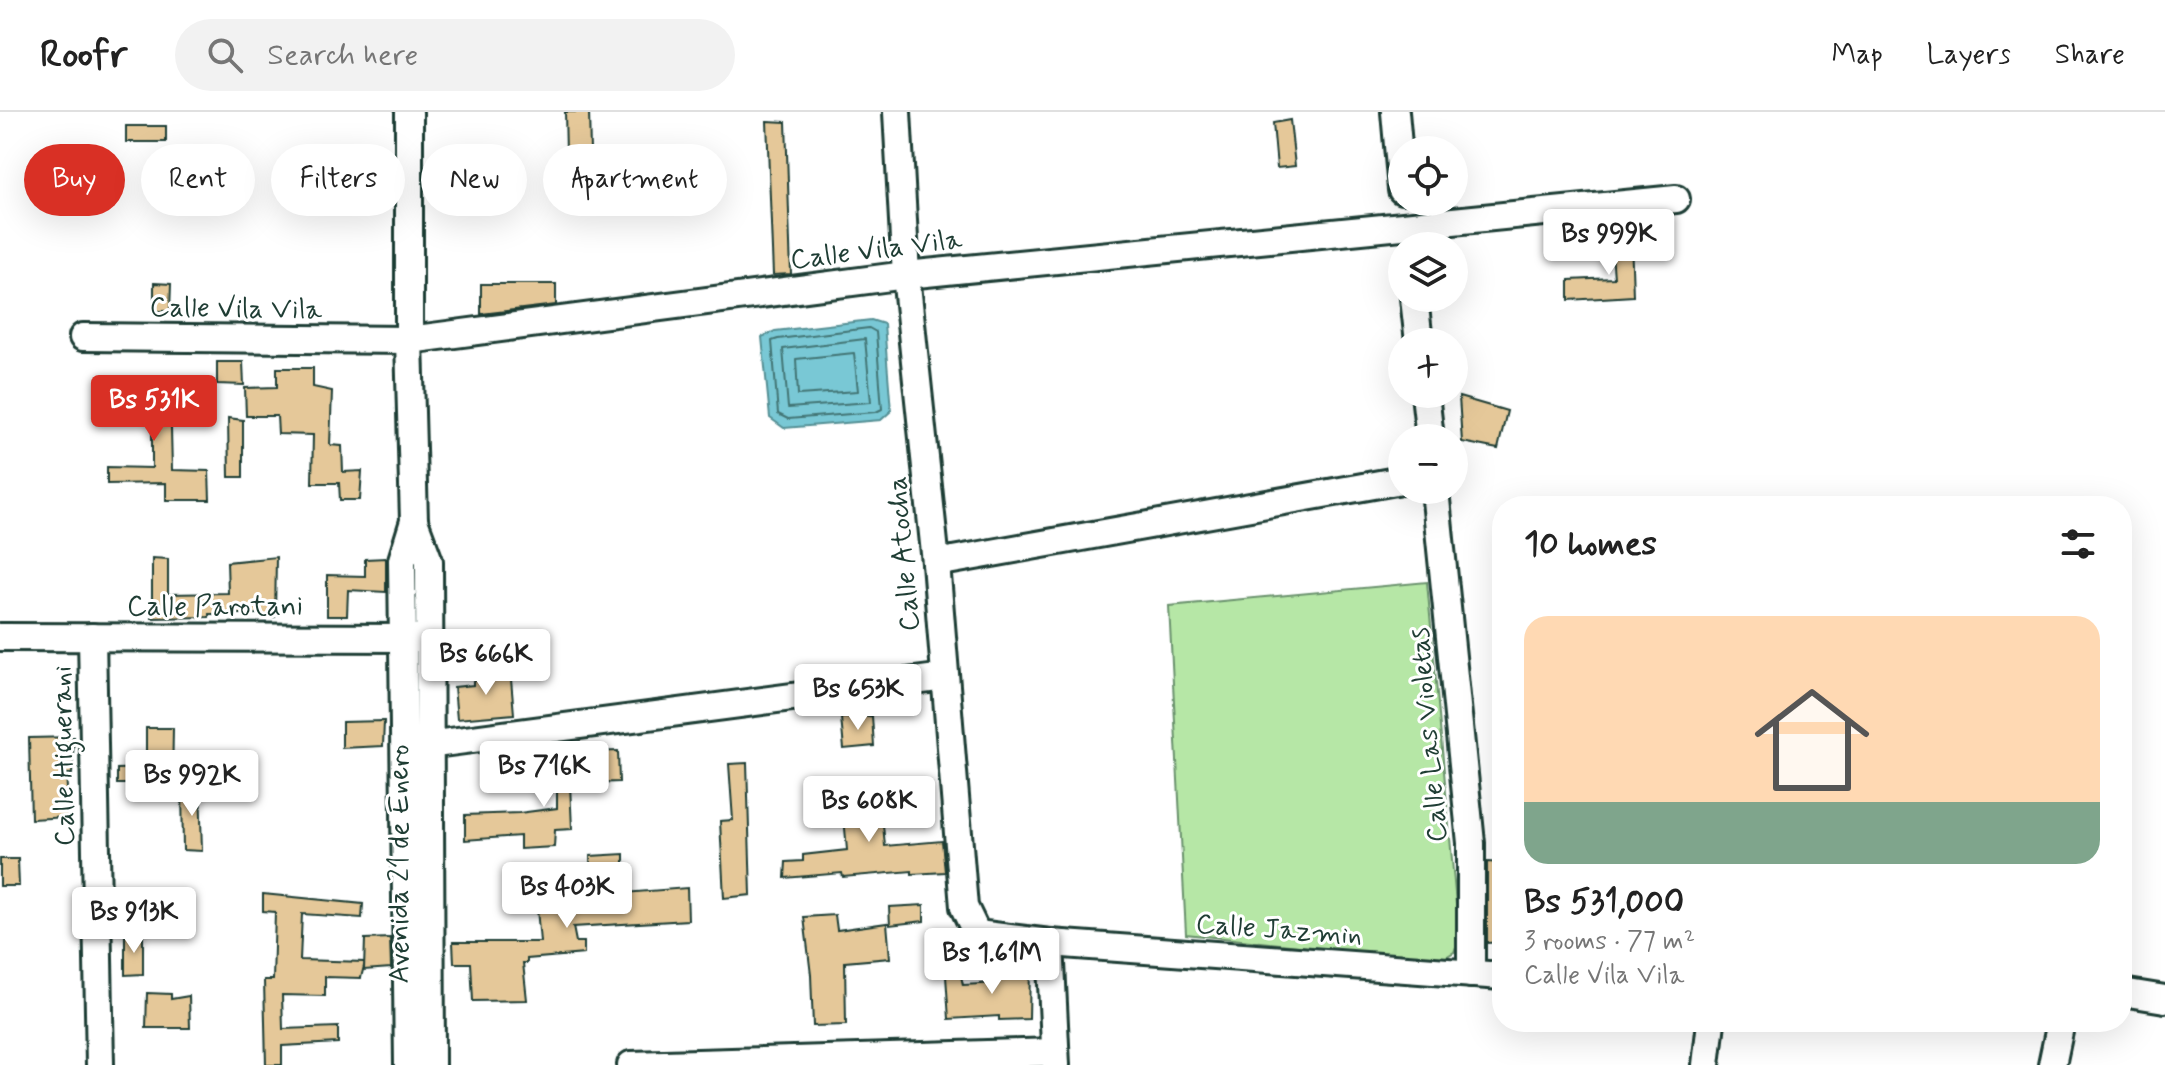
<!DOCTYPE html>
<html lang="en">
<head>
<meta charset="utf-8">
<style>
  body { margin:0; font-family:Mynerve,sans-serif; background:#f2f2f2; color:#222; height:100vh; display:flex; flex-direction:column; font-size:30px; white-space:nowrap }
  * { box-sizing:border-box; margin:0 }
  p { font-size:26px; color:#767676 }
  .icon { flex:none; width:44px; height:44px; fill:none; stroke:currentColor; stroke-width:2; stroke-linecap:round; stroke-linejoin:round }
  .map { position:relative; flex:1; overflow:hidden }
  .panel { position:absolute; left:1492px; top:384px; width:640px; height:536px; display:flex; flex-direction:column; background:#fff; border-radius:32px; box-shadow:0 8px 32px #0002 }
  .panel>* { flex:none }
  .hud { position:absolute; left:24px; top:32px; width:760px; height:72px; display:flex; gap:16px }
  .controls { position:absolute; left:1388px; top:24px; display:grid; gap:16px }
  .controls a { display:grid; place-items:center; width:80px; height:80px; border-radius:50%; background:#fff; box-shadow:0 8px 32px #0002; font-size:40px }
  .price { position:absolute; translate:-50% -68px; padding:0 18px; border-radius:8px; background:#fff; color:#222; font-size:26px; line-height:52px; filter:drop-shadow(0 2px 4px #0008) }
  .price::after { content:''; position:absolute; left:50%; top:48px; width:24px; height:18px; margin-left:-12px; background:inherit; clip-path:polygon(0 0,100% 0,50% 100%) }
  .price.active { background:#d93025; color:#fff }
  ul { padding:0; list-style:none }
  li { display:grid; align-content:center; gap:16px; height:424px; padding:0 32px }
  li span { display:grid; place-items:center; height:248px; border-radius:24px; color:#555 }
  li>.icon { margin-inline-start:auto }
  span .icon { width:144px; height:144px; fill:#fffc; stroke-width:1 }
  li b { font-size:34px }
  h2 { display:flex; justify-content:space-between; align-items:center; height:96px; padding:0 32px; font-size:34px }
  .tag { padding:0 28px; border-radius:36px; background:#fff; box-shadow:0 8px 32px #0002; font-size:28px; line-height:72px }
  .tag.active { background:#d93025; color:#fff }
  header { display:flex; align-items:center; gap:48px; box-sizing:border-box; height:112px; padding:0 40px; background:#fff; border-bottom:2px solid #e0e0e0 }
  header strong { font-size:38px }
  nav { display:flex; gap:44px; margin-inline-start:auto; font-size:28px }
  .search { width:560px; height:72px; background:#f2f2f2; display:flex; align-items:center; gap:20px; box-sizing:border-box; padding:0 28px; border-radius:44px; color:#767676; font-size:30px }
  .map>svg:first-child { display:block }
  .green { fill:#b6e7a6; stroke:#6a926d; stroke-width:2 }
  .water { fill:#79c8d5; stroke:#559095; stroke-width:2 }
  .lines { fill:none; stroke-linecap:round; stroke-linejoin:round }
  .shore { stroke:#437574; stroke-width:2 }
  .building { fill:#e5c899; stroke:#1f3d34; stroke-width:2 }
  .minor-casing { stroke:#1f3d34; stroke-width:32 }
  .minor { stroke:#fff; stroke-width:26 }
  .labels { text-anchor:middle; stroke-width:6; stroke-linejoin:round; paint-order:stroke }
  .street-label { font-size:28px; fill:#1f3d34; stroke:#fff }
</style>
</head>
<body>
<header>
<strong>Roofr</strong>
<div class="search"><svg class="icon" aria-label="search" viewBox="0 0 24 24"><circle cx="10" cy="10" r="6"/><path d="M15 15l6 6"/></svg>Search here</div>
<nav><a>Map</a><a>Layers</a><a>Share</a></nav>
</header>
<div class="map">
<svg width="2165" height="953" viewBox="0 0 2165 953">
  <rect width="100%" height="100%" fill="#fff"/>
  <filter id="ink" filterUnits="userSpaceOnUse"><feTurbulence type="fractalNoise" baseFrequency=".0125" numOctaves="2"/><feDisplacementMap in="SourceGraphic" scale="16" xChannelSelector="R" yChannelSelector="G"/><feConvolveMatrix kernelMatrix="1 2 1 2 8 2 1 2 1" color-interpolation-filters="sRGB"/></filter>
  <g filter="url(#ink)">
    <!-- green -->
    <polygon class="green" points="1427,470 1459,826 1454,840 1439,849 1186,822 1169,494"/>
    <!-- water -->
    <polygon class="water" points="871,208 884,212 891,299 881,308 784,316 770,306 762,225 775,219"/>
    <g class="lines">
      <!-- shore -->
      <g class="shore">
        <polygon points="869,216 876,220 882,297 876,300 788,307 778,302 772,229 778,227"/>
        <polygon points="865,227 871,290 788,296 783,237"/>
        <polygon points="854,241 858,279 798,283 796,247"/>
      </g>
    </g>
    <!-- building -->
    <g class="building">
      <polygon points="565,0 589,0 590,39 566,40"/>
      <polygon points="1290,8 1295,54 1277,56 1273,11"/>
      <polygon points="767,9 786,10 791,162 773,163"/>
      <rect x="126" y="14" width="40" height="16"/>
      <polygon points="1631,125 1633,184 1569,188 1569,168 1614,166 1611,127"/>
      <polygon points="154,171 171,172 170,199 154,199"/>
      <polygon points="481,172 556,172 556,193 481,202"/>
      <polygon points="217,250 243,250 244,273 217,272"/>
      <polygon points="277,256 313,256 313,275 332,279 330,333 342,334 343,360 362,359 360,388 340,388 339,371 312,371 313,323 278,322 277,304 246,304 245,276 277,275"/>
      <polygon points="138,274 170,274 172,358 209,359 210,388 166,388 166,371 107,372 107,355 152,356 152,310 100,311 99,291 116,291 116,276"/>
      <polygon points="1459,285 1507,299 1498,337 1462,330"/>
      <polygon points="228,306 243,308 243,365 229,365"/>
      <polygon points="276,445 275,505 260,505 260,502 209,502 209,505 152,506 152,446 168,447 168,482 228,481 227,450"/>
      <polygon points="386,446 386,480 348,478 347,504 327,504 327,463 365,464 365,447"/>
      <polygon points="510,556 514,602 457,607 454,575 473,573 473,569 494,566 493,557"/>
      <polygon points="872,604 874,634 844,637 841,606"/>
      <polygon points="384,609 383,634 342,636 342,610"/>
      <polygon points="146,616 173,616 172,672 117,672 117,657 146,656"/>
      <polygon points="74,625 72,662 66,662 69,705 31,707 29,626"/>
      <polygon points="618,639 619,670 570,672 572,717 555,718 554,735 520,737 520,724 465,728 465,703 519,701 557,696 557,657 592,659 592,640"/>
      <polygon points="747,651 751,783 724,786 720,709 733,708 729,652"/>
      <polygon points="879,670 885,734 942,729 945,760 912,762 912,759 843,765 842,761 785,766 786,750 803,749 803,743 847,738 841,673"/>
      <polygon points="200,673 202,739 183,738 182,674"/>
      <polygon points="624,742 624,781 687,776 688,808 573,815 576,830 584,830 584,842 527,847 527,851 523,851 527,888 473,889 471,851 454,851 453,830 540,830 537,797 591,792 590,744"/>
      <polygon points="0,747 18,747 19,774 0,774"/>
      <polygon points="1487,750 1502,751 1502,767 1496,767 1501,830 1487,831"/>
      <polygon points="263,782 363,792 362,806 302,802 300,848 365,850 361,866 325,865 325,884 282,883 283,917 338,915 338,931 282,934 282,953 266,953 264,868 273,868 275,800 263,799"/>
      <polygon points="924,793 924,809 890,813 889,795"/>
      <polygon points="835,803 837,818 887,811 890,846 845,850 846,913 813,914 811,863 804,805"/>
      <polygon points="125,823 143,824 143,862 125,863"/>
      <polygon points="390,826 391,856 364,858 365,827"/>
      <polygon points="998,854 1030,854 1029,907 999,908 999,904 949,907 946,864 961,864 963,873 998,871"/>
      <polygon points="147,881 171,882 171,887 189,884 190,916 146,916"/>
    </g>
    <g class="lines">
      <!-- minor casing -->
      <g class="minor-casing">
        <g id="minor">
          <polyline points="897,0 906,163 936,451 964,795 977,822 1050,831 1502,864"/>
          <polyline points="1395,0 1402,78"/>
          <polyline points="1414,186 1419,230"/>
          <polyline points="83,225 409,228 906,163 1676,87"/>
          <polyline points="1425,282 1430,326"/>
          <polyline points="1435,378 1471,731 1471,862"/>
          <polyline points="414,409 429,449 431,953"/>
          <polyline points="936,451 1402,368"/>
          <polyline points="0,525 420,526"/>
          <polyline points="92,525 100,953"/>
          <polyline points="412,635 945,565"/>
          <polyline points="1050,831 1056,953"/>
          <polyline points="2122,880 2165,887"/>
          <polyline points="408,953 402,448 414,409 409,228 409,0"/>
          <polyline points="631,953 1055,940"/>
          <polyline points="1706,953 1711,910"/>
          <polyline points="2052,953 2061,910"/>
        </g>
      </g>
      <!-- minor -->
      <use href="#minor" class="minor"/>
    </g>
  </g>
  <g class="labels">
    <!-- street labels -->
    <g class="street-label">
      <text transform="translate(876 136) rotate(-7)" y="10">Calle Vila Vila</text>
      <text transform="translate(236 195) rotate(1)" y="10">Calle Vila Vila</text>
      <text transform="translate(902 442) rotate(-95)" y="10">Calle Atocha</text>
      <text x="215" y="503">Calle Parotani</text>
      <text transform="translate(1427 623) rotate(-95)" y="10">Calle Las Violetas</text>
      <text transform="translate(62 644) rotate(-91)" y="10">Calle Higuerani</text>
      <text transform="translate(398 752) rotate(-90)" y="10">Avenida 21 de Enero</text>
      <text transform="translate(1279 816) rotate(4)" y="10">Calle Jazmin</text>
    </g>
  </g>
</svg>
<div class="controls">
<a><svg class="icon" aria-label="locate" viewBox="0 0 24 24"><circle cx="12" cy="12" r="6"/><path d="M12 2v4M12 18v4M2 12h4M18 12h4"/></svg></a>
<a><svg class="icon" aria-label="layers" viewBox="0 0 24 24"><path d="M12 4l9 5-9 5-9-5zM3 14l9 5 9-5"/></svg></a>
<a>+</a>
<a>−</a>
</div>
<b class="price" style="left:1609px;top:165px">Bs 999K</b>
<b class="price active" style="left:154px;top:331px">Bs 531K</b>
<b class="price" style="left:486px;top:585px">Bs 666K</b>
<b class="price" style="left:858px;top:620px">Bs 653K</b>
<b class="price" style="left:544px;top:697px">Bs 716K</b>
<b class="price" style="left:192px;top:706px">Bs 992K</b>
<b class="price" style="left:869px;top:732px">Bs 608K</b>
<b class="price" style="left:567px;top:818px">Bs 403K</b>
<b class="price" style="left:134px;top:843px">Bs 913K</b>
<b class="price" style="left:992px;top:884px">Bs 1.61M</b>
<div class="hud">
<a class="tag active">Buy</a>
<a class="tag">Rent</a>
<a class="tag">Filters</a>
<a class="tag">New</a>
<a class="tag">Apartment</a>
</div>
<section class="panel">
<h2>10 homes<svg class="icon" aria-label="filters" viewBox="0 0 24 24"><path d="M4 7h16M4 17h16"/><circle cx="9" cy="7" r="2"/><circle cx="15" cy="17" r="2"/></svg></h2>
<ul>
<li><span style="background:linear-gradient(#ffd9b3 75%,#7fa58c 0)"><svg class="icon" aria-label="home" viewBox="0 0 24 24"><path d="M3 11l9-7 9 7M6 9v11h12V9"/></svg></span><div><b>Bs 531,000</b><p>3 rooms · 77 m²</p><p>Calle Vila Vila</p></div></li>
</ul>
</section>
</div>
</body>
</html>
